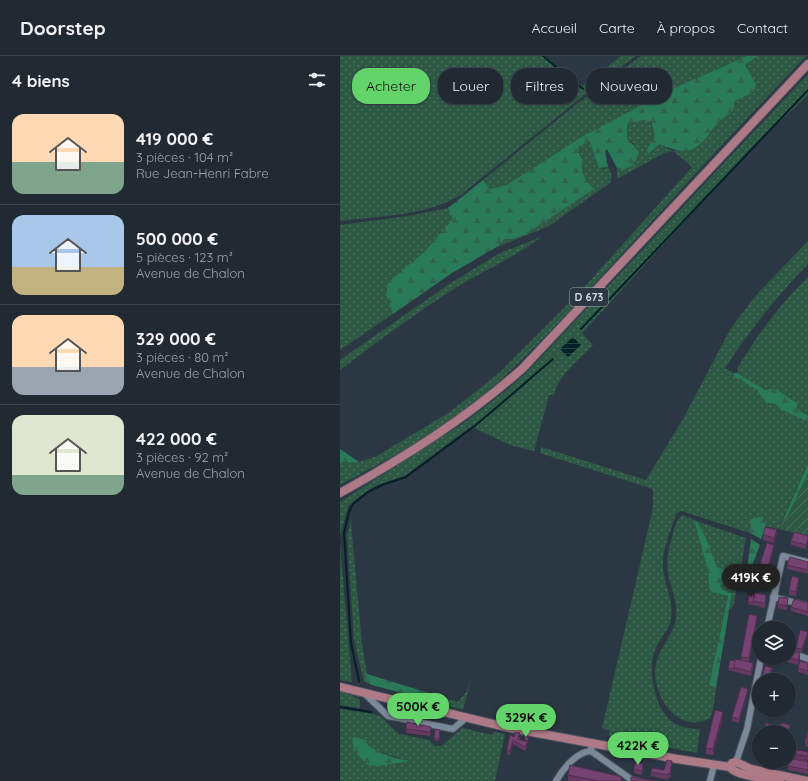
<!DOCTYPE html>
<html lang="fr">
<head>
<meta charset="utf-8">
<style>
  body { margin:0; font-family:Quicksand,sans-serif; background:#29313b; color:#f1f3f6; height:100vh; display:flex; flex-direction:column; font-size:15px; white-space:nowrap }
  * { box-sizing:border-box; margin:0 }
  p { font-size:13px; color:#a2a6ac }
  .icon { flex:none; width:22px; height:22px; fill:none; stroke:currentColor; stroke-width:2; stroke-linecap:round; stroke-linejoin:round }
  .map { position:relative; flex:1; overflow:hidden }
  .panel { display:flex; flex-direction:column; background:#212933; width:340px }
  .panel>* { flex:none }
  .hud { position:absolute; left:12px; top:12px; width:380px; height:36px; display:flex; gap:8px }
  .fabs { position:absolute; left:412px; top:565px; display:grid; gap:8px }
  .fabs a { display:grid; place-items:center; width:44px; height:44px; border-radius:50%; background:#212933; box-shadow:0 1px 3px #0004,0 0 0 1px #3e454e; font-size:20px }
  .price { position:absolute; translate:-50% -34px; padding:0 9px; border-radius:14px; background:#63d469; color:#111; font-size:13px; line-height:26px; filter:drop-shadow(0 1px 2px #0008) }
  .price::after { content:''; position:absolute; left:50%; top:24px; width:12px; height:9px; margin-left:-6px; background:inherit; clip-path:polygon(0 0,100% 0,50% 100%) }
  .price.on { background:#222; color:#fff }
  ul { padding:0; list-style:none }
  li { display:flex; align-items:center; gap:12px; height:100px; padding:0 12px }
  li+li { border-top:1px solid #3e454e }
  li span { display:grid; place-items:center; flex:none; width:112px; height:80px; border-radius:12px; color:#555 }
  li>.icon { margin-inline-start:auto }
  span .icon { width:48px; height:48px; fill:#fffc; stroke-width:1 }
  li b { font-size:17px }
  h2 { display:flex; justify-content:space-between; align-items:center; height:48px; padding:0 12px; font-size:17px }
  .pill { padding:0 14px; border-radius:16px; background:#212933; box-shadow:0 1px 3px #0004,0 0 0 1px #3e454e; font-size:14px; line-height:36px }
  .pill.on { background:#63d469; color:#111 }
  header { display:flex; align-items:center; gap:24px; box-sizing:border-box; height:56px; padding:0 20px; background:#212933; border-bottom:1px solid #3e454e }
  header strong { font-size:19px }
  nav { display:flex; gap:22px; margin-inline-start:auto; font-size:14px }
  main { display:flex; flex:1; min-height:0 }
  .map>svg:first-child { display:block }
  .grass { fill:url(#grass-dots); fill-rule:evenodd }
  .forest { fill:url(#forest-firs) }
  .garden { fill:url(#garden-furrows) }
  .water { fill:url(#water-rules) }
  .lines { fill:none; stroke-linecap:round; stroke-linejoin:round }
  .stream { stroke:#012126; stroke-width:2 }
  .minor-casing { stroke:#4a535e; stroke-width:8 }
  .major-casing { stroke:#4a535e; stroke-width:10 }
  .minor { stroke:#7b8897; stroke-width:6 }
  .major { stroke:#ae7a87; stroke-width:8 }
  .wall { fill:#653a62 }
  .shaded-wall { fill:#522f50 }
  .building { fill:#754372; stroke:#522f50 }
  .labels { text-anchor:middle; stroke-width:4; stroke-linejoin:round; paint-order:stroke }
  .shield { fill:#2c3744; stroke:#a2abb5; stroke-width:1 }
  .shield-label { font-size:11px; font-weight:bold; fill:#d5dde5 }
</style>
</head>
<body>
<header>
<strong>Doorstep</strong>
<nav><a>Accueil</a><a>Carte</a><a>À propos</a><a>Contact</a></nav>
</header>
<main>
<section class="panel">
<h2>4 biens<svg class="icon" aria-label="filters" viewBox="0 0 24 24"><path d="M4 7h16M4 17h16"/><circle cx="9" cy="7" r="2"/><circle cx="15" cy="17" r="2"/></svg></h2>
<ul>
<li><span style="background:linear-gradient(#ffd9b3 60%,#7fa58c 0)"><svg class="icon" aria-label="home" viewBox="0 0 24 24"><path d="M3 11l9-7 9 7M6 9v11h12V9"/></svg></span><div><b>419 000 €</b><p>3 pièces · 104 m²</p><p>Rue Jean-Henri Fabre</p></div></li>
<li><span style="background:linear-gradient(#a9c7e8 65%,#c2b280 0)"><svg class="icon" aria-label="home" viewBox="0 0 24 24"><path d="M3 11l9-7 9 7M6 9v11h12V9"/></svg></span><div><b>500 000 €</b><p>5 pièces · 123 m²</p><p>Avenue de Chalon</p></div></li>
<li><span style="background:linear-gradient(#ffd9b3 65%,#9aa5b1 0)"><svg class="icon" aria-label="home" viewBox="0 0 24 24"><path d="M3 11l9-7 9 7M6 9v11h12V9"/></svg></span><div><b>329 000 €</b><p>3 pièces · 80 m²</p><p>Avenue de Chalon</p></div></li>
<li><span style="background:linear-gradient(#dfe7d0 75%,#7fa58c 0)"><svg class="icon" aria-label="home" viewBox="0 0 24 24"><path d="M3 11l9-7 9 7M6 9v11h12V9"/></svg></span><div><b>422 000 €</b><p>3 pièces · 92 m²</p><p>Avenue de Chalon</p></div></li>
</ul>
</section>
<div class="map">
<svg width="468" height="725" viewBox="0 0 468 725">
  <defs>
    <pattern id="grass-dots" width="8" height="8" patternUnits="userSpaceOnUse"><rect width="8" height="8" fill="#2d5844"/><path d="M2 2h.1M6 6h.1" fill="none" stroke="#4b705f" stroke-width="1.8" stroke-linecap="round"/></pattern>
    <pattern id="forest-firs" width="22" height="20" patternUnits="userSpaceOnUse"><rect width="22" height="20" fill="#297a58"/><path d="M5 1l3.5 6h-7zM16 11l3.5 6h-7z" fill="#33614f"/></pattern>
    <pattern id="garden-furrows" width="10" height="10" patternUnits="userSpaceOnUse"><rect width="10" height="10" fill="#2d5844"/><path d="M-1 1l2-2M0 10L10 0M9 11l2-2" fill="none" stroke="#4b705f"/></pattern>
    <pattern id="water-rules" width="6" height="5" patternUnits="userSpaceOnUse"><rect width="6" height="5" fill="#012126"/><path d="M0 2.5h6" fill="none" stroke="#254145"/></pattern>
  </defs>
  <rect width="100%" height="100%" fill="#2c3744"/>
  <!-- grass -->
  <g class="grass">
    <path d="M0,0H205L242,30L281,0H296L268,20L122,138C87,160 41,160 0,165Z"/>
    <polygon points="301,0 407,0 332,33 243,80 167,129 150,133 143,124 238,47"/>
    <path d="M418,0H466C404,65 343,131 283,197C237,246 193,297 141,341C99,376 48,403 0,429V407L19,406L35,401L110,356L159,317L240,236L352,111L333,95L324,97L277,123V112L281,113L294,88L287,82V68L303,64L310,66L315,80L307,93L312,94L319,88L333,95L359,90L384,60L393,55L395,45L414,36L416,28L405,9Z"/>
    <path d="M468,18V39L418,86L242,277L253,289C239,304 219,318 214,339H209L194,395L170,389L136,373L133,369L64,420L35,430L20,440L8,450L0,479V446L124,367L168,333L189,314Z"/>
    <path d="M250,86L259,112L265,113L268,111L272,120L270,127L209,170L155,192L165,182L172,183L254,133C246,123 239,116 243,103L238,96L239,90Z"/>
    <polygon points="108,152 114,163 85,195 48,226 46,239 53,258 0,294 0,169 68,160"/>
    <path d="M201,181C175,201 145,214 117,231C76,257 38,285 0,314V304L109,228L160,197Z"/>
    <path d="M468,185V208C436,241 410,274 385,312L394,317V321L416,333L426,347L436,348L440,353L468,366V408L438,473L426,470L424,464L411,463L410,477L341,455L336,458C331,475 322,493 323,511C324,528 334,544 331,562C330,574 317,585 314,597C308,616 315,652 331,665C339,671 350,673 360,673L357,697L269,680L270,675L262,672L313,452V433L200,397L201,391L306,424L343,363L391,272L417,238Z"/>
    <path d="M468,221V360L456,353V347L434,332L425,334L397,317L398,311C418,278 440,248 468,221Z"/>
    <polygon points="13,457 11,468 22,588 27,618 24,625 14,584 7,479"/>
    <path d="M343,459L354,464L368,515L369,532L373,536L388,539L369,629L376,632L373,655L370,662C341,679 316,645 315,618C314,596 334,581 336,561C338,542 327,525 327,507C327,497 331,487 333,477C335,470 336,463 343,459Z"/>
    <polygon points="357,465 406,482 399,520 387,511 383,513 377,511 366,482"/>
    <polygon points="0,489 12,626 0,624"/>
    <polygon points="384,526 397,526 394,549 390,554 392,537 383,534 380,530"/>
    <polygon points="132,620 123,654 104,648 105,642 118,646 127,635"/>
    <polygon points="0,636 11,639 20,644 20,652 0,649"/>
    <path d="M0,653L33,658L40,660L59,678L89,684L94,690H101L123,672L152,679L154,676L165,678L155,725H0ZM13,681L27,684V688C40,698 55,701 70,705L39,710Z"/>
  </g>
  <!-- forest -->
  <g class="forest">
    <path d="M407,0H418L405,9L416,28L414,36L395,45L393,55C360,75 367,109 319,88L308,98L307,93L315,80L311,66L303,64L287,68V82L299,96C296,107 289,116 277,112L267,93L265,95L268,111L259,112L250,86L239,90L238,96L243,104C239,116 246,124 254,133L184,179L172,183H165L155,192L112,217L53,258L46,239L48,226L85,195L113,163L108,152L143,124L150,133L167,129L243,80L332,33Z"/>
    <polygon points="394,317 397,317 425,334 434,332 457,347 457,353 468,360 468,366 440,353 436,348 426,347 416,333 394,321"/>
    <polygon points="0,393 19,406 0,407"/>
    <polygon points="468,408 468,418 444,467 442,466"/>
    <polygon points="420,461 424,464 426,470 421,483 410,477 411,463"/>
    <polygon points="354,464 357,465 366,482 377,511 383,513 387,511 399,520 397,526 384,526 380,530 383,534 392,537 376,632 369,629 388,540 372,536 369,532 368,515"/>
    <polygon points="411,483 420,489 405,528"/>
    <polygon points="27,618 105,642 104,648 32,629 24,625"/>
    <path d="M13,681L27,684V688C39,698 56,703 72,705L39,710L28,709C20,701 10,694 13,681Z"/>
  </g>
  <!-- garden -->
  <polygon class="garden" points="468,418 468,480 438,473 442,466 444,467"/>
  <!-- water -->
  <polygon class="water" points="233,281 241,289 228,301 220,293"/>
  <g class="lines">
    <!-- stream -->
    <g class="stream">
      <polyline points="203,0 243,33"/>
      <polyline points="241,273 468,34"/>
      <polyline points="19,625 11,587 4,477 9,456 13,448 28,436 42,429 66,421 136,369 213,303"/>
      <polyline points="0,651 31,656"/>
    </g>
    <!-- minor casing -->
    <g class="minor-casing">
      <g id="minor">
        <polyline points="433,541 468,550"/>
        <polyline points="427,572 443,500 468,506"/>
        <polyline points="449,596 468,603"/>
        <polyline points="23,636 48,660 113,673 126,662"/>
        <polyline points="252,687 251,695 292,724 298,725"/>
        <polyline points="396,706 407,673 421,602"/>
        <path d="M216,725C223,713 236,696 251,695"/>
        <polyline points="370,725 374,709"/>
      </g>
    </g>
    <!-- major casing -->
    <g class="major-casing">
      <g id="major">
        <path d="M0,437C65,401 127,362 183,312L468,8"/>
        <polyline points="0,631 170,672 337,703 390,711"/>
        <polyline points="390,711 392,707 396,706 411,713 467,725"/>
        <path d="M390,711C395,720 430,723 440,725"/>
      </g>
    </g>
    <!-- minor -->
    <use href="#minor" class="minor"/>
    <!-- major -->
    <use href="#major" class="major"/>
  </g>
  <!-- wall -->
  <g class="wall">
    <polygon points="437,478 434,487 423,484 423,479"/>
    <polygon points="451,485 468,487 466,493 451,489"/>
    <polygon points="434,493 429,511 432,516 428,533 421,531 421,527 424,514 421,513 421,505"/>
    <polygon points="468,506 468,518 447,513 447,509"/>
    <polygon points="459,527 456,540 449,539 449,534"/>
    <polygon points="426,543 425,552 408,548 408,546"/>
    <polygon points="448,547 447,554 438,552 438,548"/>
    <polygon points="468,547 468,560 451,555 451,551"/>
    <polygon points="417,564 409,606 413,611 411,620 388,614 388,612 395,605 401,604 401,601"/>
    <polygon points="468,578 462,596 456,594 456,592"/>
    <polygon points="460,601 458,609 432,602 449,602"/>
    <polygon points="468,607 468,619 458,616 458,612"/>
    <polygon points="408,637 399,667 392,665 392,661"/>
    <polygon points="383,662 373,699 366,698 366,692"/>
    <polygon points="66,673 91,675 90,680 66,677"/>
    <polygon points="468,675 468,691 465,690 465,686"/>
    <polygon points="100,676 99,685 94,684 94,682"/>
    <polygon points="174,681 180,681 179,684 184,685 189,683 188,687 187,687 187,690 185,695 173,688 170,699 167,699 167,694"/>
    <polygon points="468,696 468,704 467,704 466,705 468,706 468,718 448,714 448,710 451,700 451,697"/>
    <polygon points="332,709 330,722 328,722 328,724 311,720 311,716 324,714"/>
    <polygon points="303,712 302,719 294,717 294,713"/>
    <polygon points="228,719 282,725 228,725"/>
  </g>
  <!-- shaded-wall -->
  <g class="shaded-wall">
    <polygon points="437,474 437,478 434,487 434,482"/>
    <polygon points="468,483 468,487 466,493 466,489"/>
    <polygon points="434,489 434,493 428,515 428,511"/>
    <polygon points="432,512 432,516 428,533 428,529"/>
    <polygon points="459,522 459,527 456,540 456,536"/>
    <polygon points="417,560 417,564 409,606 409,602"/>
    <polygon points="468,576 468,578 462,596 462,593"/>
    <polygon points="460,597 460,601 458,609 458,604"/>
    <polygon points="432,612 432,616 430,624 428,624"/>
    <polygon points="408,633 408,637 399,667 399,663"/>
    <polygon points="383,656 383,662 373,699 373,693"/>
    <polygon points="173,684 173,688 170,699 170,695"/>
    <polygon points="332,705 332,709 330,722 330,718"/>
  </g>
  <!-- building -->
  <g class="building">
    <polygon points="425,471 437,474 434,482 423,479"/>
    <polygon points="454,476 468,480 468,483 466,489 451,485"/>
    <polygon points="427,487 434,489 428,511 432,512 428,529 421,527 425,510 421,509 421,505"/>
    <polygon points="450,501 468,506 468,514 447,509"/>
    <polygon points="452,520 459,522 456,536 449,534"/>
    <polygon points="415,537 426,539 425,547 413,545"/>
    <polygon points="409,538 414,539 413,547 408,546"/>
    <polygon points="439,541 448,542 447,550 438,548"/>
    <polygon points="454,543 468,547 468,556 451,551"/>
    <polygon points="409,558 417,560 409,602 401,601"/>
    <polygon points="433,565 440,567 439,572 431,572"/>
    <polygon points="460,574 468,576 462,593 456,592"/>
    <polygon points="449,594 460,597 458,604 449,602"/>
    <polygon points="395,603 413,607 411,616 394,611"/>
    <polygon points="390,604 395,605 394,613 388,612"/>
    <polygon points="460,605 468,607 468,615 458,612"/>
    <polygon points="425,610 432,612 428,624 421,624"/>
    <polygon points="401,631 408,633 399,663 392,661"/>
    <polygon points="375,654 383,656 373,693 366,692"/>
    <polygon points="67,666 91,671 90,676 66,673"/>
    <polygon points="426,667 435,670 433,676 424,676"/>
    <polygon points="441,667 450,669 448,676 439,676"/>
    <polygon points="95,673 100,674 99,683 94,682"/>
    <polygon points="435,674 439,675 439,676 435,676"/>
    <polygon points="468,675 468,687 465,686"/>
    <polygon points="175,676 180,677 177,683 187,686 185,691 173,684 170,695 167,694 170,679 174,681"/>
    <polygon points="185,680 189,681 188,685 184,684"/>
    <polygon points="452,693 468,696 468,700 451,697"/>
    <polygon points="451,699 467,702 466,704 453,701 453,700 451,700"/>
    <polygon points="450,700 453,700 453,703 468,706 468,714 448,710"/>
    <polygon points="327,704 332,705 330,718 328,717 328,719 311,716 312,712 324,714"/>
    <polygon points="295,706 303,708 302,715 294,713"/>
    <polygon points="230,709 282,721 281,725 258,725 228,719"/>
    <polygon points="291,721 316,725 291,725"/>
  </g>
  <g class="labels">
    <!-- shield labels -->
    <rect class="shield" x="230" y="232" width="38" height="18" rx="3"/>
    <g class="shield-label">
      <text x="249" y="245">D 673</text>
    </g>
  </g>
</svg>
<div class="fabs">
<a><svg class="icon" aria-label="layers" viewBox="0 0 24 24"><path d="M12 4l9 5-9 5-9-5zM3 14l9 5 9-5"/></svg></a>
<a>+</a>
<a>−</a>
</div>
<b class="price on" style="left:411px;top:542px">419K €</b>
<b class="price" style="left:78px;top:671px">500K €</b>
<b class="price" style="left:186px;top:682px">329K €</b>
<b class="price" style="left:298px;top:710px">422K €</b>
<div class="hud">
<a class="pill on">Acheter</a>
<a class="pill">Louer</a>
<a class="pill">Filtres</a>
<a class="pill">Nouveau</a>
</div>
</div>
</main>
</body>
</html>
